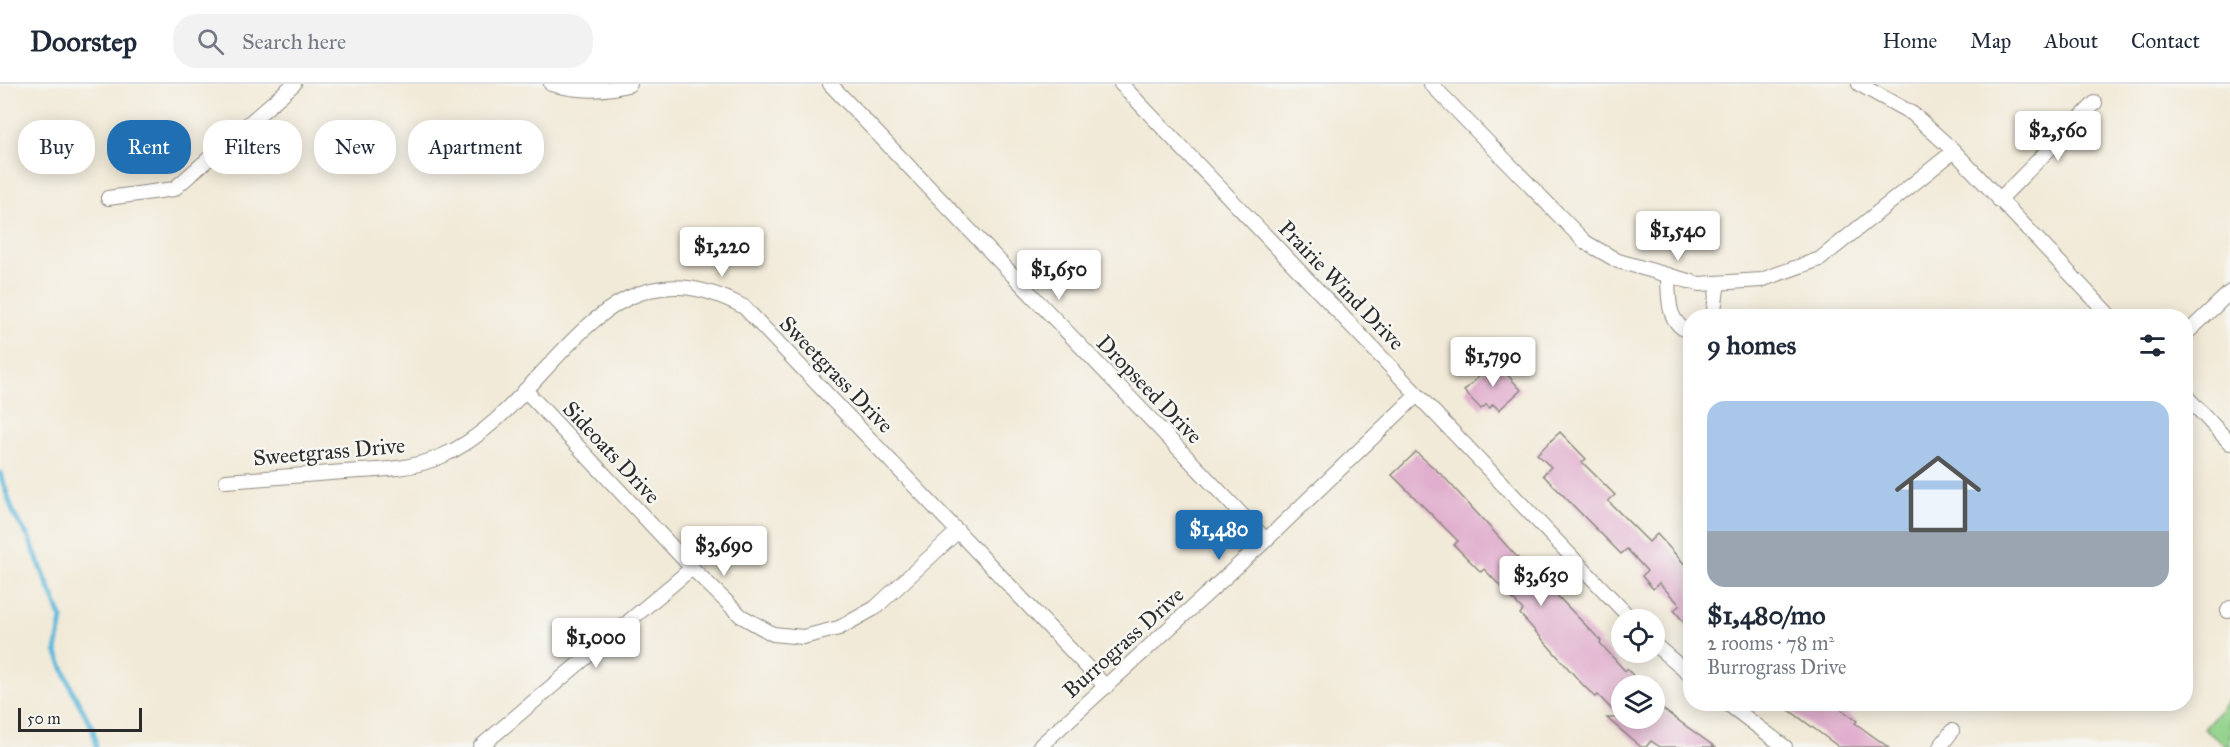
<!DOCTYPE html>
<html lang="en">
<head>
<meta charset="utf-8">
<style>
  body { margin:0; font-family:"IM FELL Great Primer",serif; background:#f2f2f3; color:#1f2937; height:100vh; display:flex; flex-direction:column; font-size:22px; white-space:nowrap }
  * { box-sizing:border-box; margin:0 }
  p { font-size:20px; color:#747a83 }
  .icon { flex:none; width:33px; height:33px; fill:none; stroke:currentColor; stroke-width:2; stroke-linecap:round; stroke-linejoin:round }
  .map { position:relative; flex:1; overflow:hidden }
  .panel { position:absolute; left:1683px; top:225px; width:510px; height:402px; display:flex; flex-direction:column; background:#fff; border-radius:24px; box-shadow:0 3px 15px #0003 }
  .panel>* { flex:none }
  .guide { position:absolute; left:18px; top:36px; width:570px; height:54px; display:flex; gap:12px }
  .fabs { position:absolute; left:1611px; top:525px; display:grid; gap:12px }
  .fabs a { display:grid; place-items:center; width:54px; height:54px; border-radius:50%; background:#fff; box-shadow:0 3px 15px #0003; font-size:30px }
  .scale { position:absolute; left:18px; bottom:15px; width:124px; box-sizing:border-box; padding-left:6px; border:3px solid #2b2b2b; border-top:0; font-size:16px; line-height:21px; white-space:nowrap; color:#2b2b2b; -webkit-text-stroke:4px #f6f6f2; paint-order:stroke }
  .price { position:absolute; translate:-50% -51px; padding:0 14px; border-radius:6px; background:#fff; color:#222; font-size:20px; line-height:39px; filter:drop-shadow(0 2px 3px #0008) }
  .price::after { content:''; position:absolute; left:50%; top:36px; width:18px; height:14px; margin-left:-9px; background:inherit; clip-path:polygon(0 0,100% 0,50% 100%) }
  .price.on { background:#1f6fb2; color:#fff }
  ul { padding:0; list-style:none }
  li { display:grid; align-content:center; gap:12px; height:318px; padding:0 24px }
  li+li { border-top:2px solid #e0e1e3 }
  li span { display:grid; place-items:center; height:186px; border-radius:18px; color:#555 }
  li>.icon { margin-inline-start:auto }
  span .icon { width:108px; height:108px; fill:#fffc; stroke-width:1 }
  li b { font-size:26px }
  h2 { display:flex; justify-content:space-between; align-items:center; height:72px; padding:0 24px; font-size:26px }
  .tag { padding:0 21px; border-radius:24px; background:#fff; box-shadow:0 3px 15px #0003; font-size:21px; line-height:54px }
  .tag.on { background:#1f6fb2; color:#fff }
  header { display:flex; align-items:center; gap:36px; box-sizing:border-box; height:84px; padding:0 30px; background:#fff; border-bottom:2px solid #e0e1e3 }
  header strong { font-size:28px }
  nav { display:flex; gap:33px; margin-inline-start:auto; font-size:21px }
  .search { width:420px; height:54px; background:#f2f2f3; display:flex; align-items:center; gap:15px; box-sizing:border-box; padding:0 21px; border-radius:24px; color:#747a83; font-size:22px }
  .map>svg:first-child { display:block }
  .green { fill:#91d289; stroke:#5e7e5a; stroke-width:1.5 }
  .lines { fill:none; stroke-linecap:round; stroke-linejoin:round }
  .stream { stroke:#5cb7da; stroke-width:5 }
  .building { fill:#e1afce }
  .street-casing { stroke:#8e8a82; stroke-width:16 }
  .street { stroke:#fff; stroke-width:14 }
  .labels { text-anchor:middle; stroke-width:5; stroke-linejoin:round; paint-order:stroke }
  .street-label { font-size:22px; fill:#2b2b2b; stroke:#f6f6f2 }
</style>
</head>
<body>
<header>
<strong>Doorstep</strong>
<div class="search"><svg class="icon" aria-label="search" viewBox="0 0 24 24"><circle cx="10" cy="10" r="6"/><path d="M15 15l6 6"/></svg>Search here</div>
<nav><a>Home</a><a>Map</a><a>About</a><a>Contact</a></nav>
</header>
<div class="map">
<svg width="2230" height="663" viewBox="0 0 2230 663">
  <rect width="100%" height="100%" fill="#f6f6f2"/>
  <filter id="ink" filterUnits="userSpaceOnUse"><feTurbulence type="fractalNoise" baseFrequency=".0167" numOctaves="2"/><feDisplacementMap in="SourceGraphic" scale="12" xChannelSelector="R" yChannelSelector="G"/><feConvolveMatrix kernelMatrix="1 2 1 2 8 2 1 2 1" color-interpolation-filters="sRGB"/></filter>
  <filter id="wash" filterUnits="userSpaceOnUse"><feTurbulence type="fractalNoise" baseFrequency=".008" numOctaves="4" result="noise"/><feDisplacementMap in="SourceGraphic" scale="24" xChannelSelector="R" yChannelSelector="G"/><feGaussianBlur stdDeviation="1.35" result="paint"/><feColorMatrix in="noise" values="0 0 0 0 0 0 0 0 0 0 0 0 0 0 0 0 0 1.4 0 .05"/><feComposite in="paint" operator="in"/></filter>
  <g filter="url(#wash)">
    <rect width="100%" height="100%" fill="#f2ead8"/>
    <!-- green -->
    <polygon class="green" points="2230,615 2230,663 2227,663 2204,645"/>
    <g class="lines">
      <!-- stream -->
      <polyline class="stream" points="0,389 14,431 28,452 62,535 56,567 72,606 93,645 96,663"/>
    </g>
    <g id="blocks">
      <!-- building -->
      <g class="building">
        <polygon points="1495,277 1521,306 1499,326 1493,320 1490,324 1486,321 1481,325 1464,307"/>
        <polygon points="1560,348 1586,375 1582,378 1615,411 1608,417 1649,458 1657,450 1690,486 1690,546 1674,526 1680,521 1659,499 1653,505 1642,492 1647,487 1627,465 1621,470 1543,391 1551,383 1537,370"/>
        <polygon points="1416,368 1444,393 1528,485 1530,484 1541,495 1601,557 1600,559 1625,587 1627,585 1643,602 1622,602 1622,634 1654,634 1654,619 1715,663 1660,663 1651,657 1646,663 1641,663 1607,634 1620,634 1598,611 1595,613 1582,600 1520,530 1523,526 1484,485 1481,488 1454,461 1458,457 1392,391"/>
        <polygon points="1781,620 1834,620 1857,637 1855,639 1888,663 1839,663"/>
      </g>
    </g>
  </g>
  <g filter="url(#ink)">
    <use href="#blocks" fill-opacity="0" stroke="#8e8a82" stroke-width="1.5"/>
    <g class="lines">
      <!-- street casing -->
      <g class="street-casing">
        <g id="street">
          <path d="M551,0C577,7 604,8 630,0"/>
          <polyline points="830,0 1266,456"/>
          <polyline points="1121,0 1632,536"/>
          <polyline points="1431,0 1585,158 1618,177 1699,200 1761,196 1820,175 1954,67"/>
          <polyline points="1859,0 1913,30 1954,67 2110,232"/>
          <polyline points="108,114 174,105 294,0"/>
          <polyline points="1999,116 2095,19"/>
          <path d="M1668,191C1669,213 1666,239 1690,248"/>
          <polyline points="1713,232 1718,199"/>
          <polyline points="2186,250 2230,208"/>
          <polyline points="525,306 692,484 741,532 773,550 803,553 839,544 875,524 958,447"/>
          <polyline points="2186,312 2230,359"/>
          <path d="M226,397C265,394 305,391 344,388C377,386 411,386 442,372C552,325 597,143 744,223L1106,603"/>
          <polyline points="2228,527 2230,524"/>
          <polyline points="1654,560 1690,591"/>
          <polyline points="1728,620 1785,663"/>
          <polyline points="480,663 692,484"/>
          <polyline points="1039,663 1266,456 1417,311"/>
          <polyline points="1940,663 1952,647"/>
        </g>
      </g>
      <!-- street -->
      <use href="#street" class="street"/>
    </g>
  </g>
  <g class="labels">
    <!-- street labels -->
    <g class="street-label">
      <text transform="translate(1342 201) rotate(46)" y="8">Prairie Wind Drive</text>
      <text transform="translate(837 290) rotate(46)" y="8">Sweetgrass Drive</text>
      <text transform="translate(1150 305) rotate(46)" y="8">Dropseed Drive</text>
      <text transform="translate(329 367) rotate(-5)" y="8">Sweetgrass Drive</text>
      <text transform="translate(612 368) rotate(47)" y="8">Sideoats Drive</text>
      <text transform="translate(1123 558) rotate(-42)" y="8">Burrograss Drive</text>
    </g>
  </g>
</svg>
<div class="fabs">
<a><svg class="icon" aria-label="locate" viewBox="0 0 24 24"><circle cx="12" cy="12" r="6"/><path d="M12 2v4M12 18v4M2 12h4M18 12h4"/></svg></a>
<a><svg class="icon" aria-label="layers" viewBox="0 0 24 24"><path d="M12 4l9 5-9 5-9-5zM3 14l9 5 9-5"/></svg></a>
</div>
<div class="scale">50 m</div>
<b class="price" style="left:2058px;top:78px">$2,560</b>
<b class="price" style="left:1678px;top:178px">$1,540</b>
<b class="price" style="left:722px;top:194px">$1,220</b>
<b class="price" style="left:1059px;top:217px">$1,650</b>
<b class="price" style="left:1493px;top:304px">$1,790</b>
<b class="price on" style="left:1219px;top:477px">$1,480</b>
<b class="price" style="left:724px;top:493px">$3,690</b>
<b class="price" style="left:1541px;top:523px">$3,630</b>
<b class="price" style="left:596px;top:585px">$1,000</b>
<div class="guide">
<a class="tag">Buy</a>
<a class="tag on">Rent</a>
<a class="tag">Filters</a>
<a class="tag">New</a>
<a class="tag">Apartment</a>
</div>
<section class="panel">
<h2>9 homes<svg class="icon" aria-label="filters" viewBox="0 0 24 24"><path d="M4 7h16M4 17h16"/><circle cx="9" cy="7" r="2"/><circle cx="15" cy="17" r="2"/></svg></h2>
<ul>
<li><span style="background:linear-gradient(#a9c7e8 70%,#9aa5b1 0)"><svg class="icon" aria-label="home" viewBox="0 0 24 24"><path d="M3 11l9-7 9 7M6 9v11h12V9"/></svg></span><div><b>$1,480/mo</b><p>2 rooms · 78 m²</p><p>Burrograss Drive</p></div></li>
</ul>
</section>
</div>
</body>
</html>
